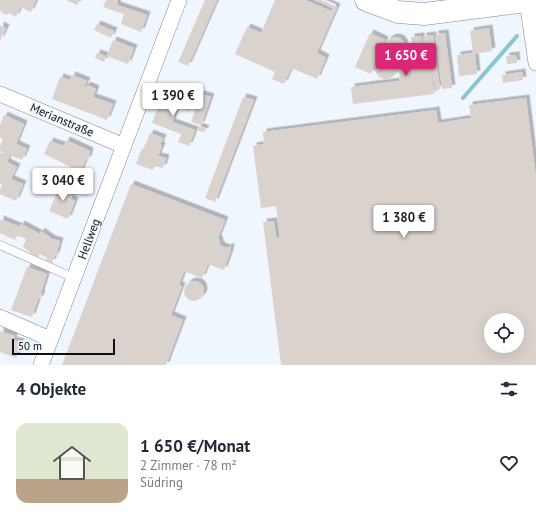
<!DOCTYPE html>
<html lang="de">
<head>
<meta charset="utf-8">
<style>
  body { margin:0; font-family:"PT Sans",sans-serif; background:#f2f2f3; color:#1f2937; height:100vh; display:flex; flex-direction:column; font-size:15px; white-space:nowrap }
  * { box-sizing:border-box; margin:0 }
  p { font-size:13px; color:#747a83 }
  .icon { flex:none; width:22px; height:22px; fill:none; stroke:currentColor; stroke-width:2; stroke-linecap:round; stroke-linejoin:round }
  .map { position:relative; height:365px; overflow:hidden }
  .side { display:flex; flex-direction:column; background:#fff; flex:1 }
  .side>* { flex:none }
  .fabs { position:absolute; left:484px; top:313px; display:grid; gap:8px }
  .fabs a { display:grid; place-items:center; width:40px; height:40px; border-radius:50%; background:#fff; box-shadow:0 4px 16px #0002; font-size:20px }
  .scale { position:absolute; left:12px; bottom:10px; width:103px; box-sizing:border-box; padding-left:4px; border:2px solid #0d0f12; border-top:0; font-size:11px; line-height:14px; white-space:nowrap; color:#0d0f12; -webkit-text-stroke:3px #f0f6fd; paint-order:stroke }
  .price { position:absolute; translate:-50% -34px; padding:0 9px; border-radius:4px; background:#fff; color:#222; font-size:13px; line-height:26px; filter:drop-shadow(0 1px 2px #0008) }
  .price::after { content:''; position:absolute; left:50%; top:24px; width:12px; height:9px; margin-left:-6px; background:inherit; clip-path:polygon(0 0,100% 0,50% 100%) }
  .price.active { background:#db2777; color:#fff }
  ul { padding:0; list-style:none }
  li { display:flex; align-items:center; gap:12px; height:100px; padding:0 16px }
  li+li { border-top:1px solid #e0e1e3 }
  li span { display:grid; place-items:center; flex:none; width:112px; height:80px; border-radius:12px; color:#555 }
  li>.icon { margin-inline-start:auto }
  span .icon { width:48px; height:48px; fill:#fffc; stroke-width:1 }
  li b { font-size:17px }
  h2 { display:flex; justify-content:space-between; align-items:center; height:48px; padding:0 16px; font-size:17px }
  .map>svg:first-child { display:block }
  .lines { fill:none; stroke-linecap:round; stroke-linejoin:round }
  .stream { stroke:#86c8d1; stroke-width:4 }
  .building { fill:#dad2cc; fill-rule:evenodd; filter:url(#shadow) }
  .lane-casing { stroke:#80868d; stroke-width:9 }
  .street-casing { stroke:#80868d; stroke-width:16 }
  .secondary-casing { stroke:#80868d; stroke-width:23 }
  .lane { stroke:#fff; stroke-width:8 }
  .street { stroke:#fff; stroke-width:15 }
  .secondary { stroke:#fff; stroke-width:22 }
  .labels { text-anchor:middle; stroke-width:3; stroke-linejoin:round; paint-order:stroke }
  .street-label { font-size:12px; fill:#0d0f12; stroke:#f0f6fd }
</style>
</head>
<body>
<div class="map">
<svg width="536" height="365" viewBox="0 0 536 365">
  <defs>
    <filter id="shadow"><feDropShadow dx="3.5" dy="-3.5" stdDeviation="0" flood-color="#0004"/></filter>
  </defs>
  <rect width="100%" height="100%" fill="#f0f6fd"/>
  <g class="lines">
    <!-- stream -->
    <polyline class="stream" points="463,98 517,36"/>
  </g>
  <!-- building -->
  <g class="building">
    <polygon points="0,0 36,0 31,12 20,7 16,17 9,13 7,15 2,13 0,10"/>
    <polygon points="66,0 79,0 77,5"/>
    <polygon points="106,0 118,0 117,5 147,15 141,32 121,24 124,14 103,7"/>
    <polygon points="205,0 217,0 188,66 178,62"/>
    <polygon points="275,0 305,0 331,11 314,52 333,8 314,0 321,0 337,7 317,53 326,58 317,79 291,68 284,84 272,79 275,72 235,54 247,27 261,33"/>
    <polygon points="97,24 114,31 111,38 94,30"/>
    <polygon points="0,25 6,28 0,41"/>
    <polygon points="489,28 492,51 475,54 477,74 459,76 457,55 473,53 470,31"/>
    <polygon points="370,33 385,40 371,74 355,67"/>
    <polygon points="445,33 452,88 442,89 435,34"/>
    <polygon points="433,35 440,89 435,90 433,76 432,76 434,94 353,104 351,87 405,80 400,80 397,60 413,58 411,37 421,36 424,56 430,55 425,56 423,36"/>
    <circle cx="395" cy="47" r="10"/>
    <polygon points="113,40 134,48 128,64 107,56"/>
    <polygon points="97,53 106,56 104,62 95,58"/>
    <polygon points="516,55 517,63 507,64 506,56"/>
    <circle cx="386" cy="68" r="11"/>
    <polygon points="522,72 523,80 503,83 502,75"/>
    <polygon points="72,75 87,81 84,87 86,87 87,85 96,89 93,97 113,104 107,120 52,99 60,77 70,80"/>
    <polygon points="164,92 193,103 190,111 178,106 172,122 195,130 189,146 178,142 181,134 152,123"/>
    <polygon points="201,94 211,97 201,125 191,122"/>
    <polygon points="243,97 254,100 215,202 205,198"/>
    <path d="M526,98L536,178V365H281L263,222L274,221L276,237H280L276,206L261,208L253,146L264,144L263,132L436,110L438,123L471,118L469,105ZM491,320H517V346H491Z"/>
    <polygon points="4,115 24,124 16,144 27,149 22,160 0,151 0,146 3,139 0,138 0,125"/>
    <polygon points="199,126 206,129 204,132 197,130"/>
    <polygon points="150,133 163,138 160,145 162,146 158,156 166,158 163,168 155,166 153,170 136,164 142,148 144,149"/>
    <polygon points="66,140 90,151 88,160 86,159 78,178 69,173 71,167 44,154 50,141 64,146"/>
    <polygon points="0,152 10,156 7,162 17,167 11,179 23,184 16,201 0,194 0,190 2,184 0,183"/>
    <polygon points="58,184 74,192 71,199 75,201 68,219 49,211 57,193 54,192"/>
    <polygon points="131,184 225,220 218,238 219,239 220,244 222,246 227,248 231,246 230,253 224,270 208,264 202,278 184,271 179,285 182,286 171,315 183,320 166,365 62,365"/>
    <polygon points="0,219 20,227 21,224 40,234 41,231 52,239 60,241 56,256 55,255 52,263 46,260 47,258 40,254 38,257 32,255 32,254 23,247 26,239 17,235 15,240 0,233"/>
    <polygon points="27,267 47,274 41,293 42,293 40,299 38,299 32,317 11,310"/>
    <circle cx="194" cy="291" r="10"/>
    <polygon points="0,331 15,336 13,340 21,342 16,358 0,352"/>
  </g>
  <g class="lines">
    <!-- lane casing -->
    <g class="lane-casing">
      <polyline id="lane" points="0,245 74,278"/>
    </g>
    <!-- street casing -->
    <g class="street-casing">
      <g id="street">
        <polyline points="527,1 536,63"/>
        <polyline points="0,94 124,146"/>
        <polyline points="0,317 50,339"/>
        <polyline points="41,365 179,0"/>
      </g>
    </g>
    <!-- secondary casing -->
    <g class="secondary-casing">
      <polyline id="secondary" points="366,0 398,12 424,14 535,0"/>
    </g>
    <!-- lane -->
    <use href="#lane" class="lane"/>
    <!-- street -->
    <use href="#street" class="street"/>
    <!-- secondary -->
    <use href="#secondary" class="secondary"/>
  </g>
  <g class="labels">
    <!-- street labels -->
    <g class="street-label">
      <text transform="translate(62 120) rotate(23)" y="4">Merianstraße</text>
      <text transform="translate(89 239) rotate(-69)" y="4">Hellweg</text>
    </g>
  </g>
</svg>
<div class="fabs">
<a><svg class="icon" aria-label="locate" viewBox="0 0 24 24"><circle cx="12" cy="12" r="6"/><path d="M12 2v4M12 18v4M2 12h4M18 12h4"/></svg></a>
</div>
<div class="scale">50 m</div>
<b class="price active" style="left:406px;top:77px">1 650 €</b>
<b class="price" style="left:173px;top:117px">1 390 €</b>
<b class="price" style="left:63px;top:202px">3 040 €</b>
<b class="price" style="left:404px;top:239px">1 380 €</b>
</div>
<section class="side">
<h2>4 Objekte<svg class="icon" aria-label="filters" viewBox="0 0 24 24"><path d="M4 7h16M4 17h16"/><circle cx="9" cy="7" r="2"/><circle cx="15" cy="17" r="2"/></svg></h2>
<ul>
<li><span style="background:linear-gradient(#dfe7d0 70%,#b9a48a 0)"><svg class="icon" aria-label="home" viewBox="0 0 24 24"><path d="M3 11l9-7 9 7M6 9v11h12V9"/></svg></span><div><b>1 650 €/Monat</b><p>2 Zimmer · 78 m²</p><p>Südring</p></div><svg class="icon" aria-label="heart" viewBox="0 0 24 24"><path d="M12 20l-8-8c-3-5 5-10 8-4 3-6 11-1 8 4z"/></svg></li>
</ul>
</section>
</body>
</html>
